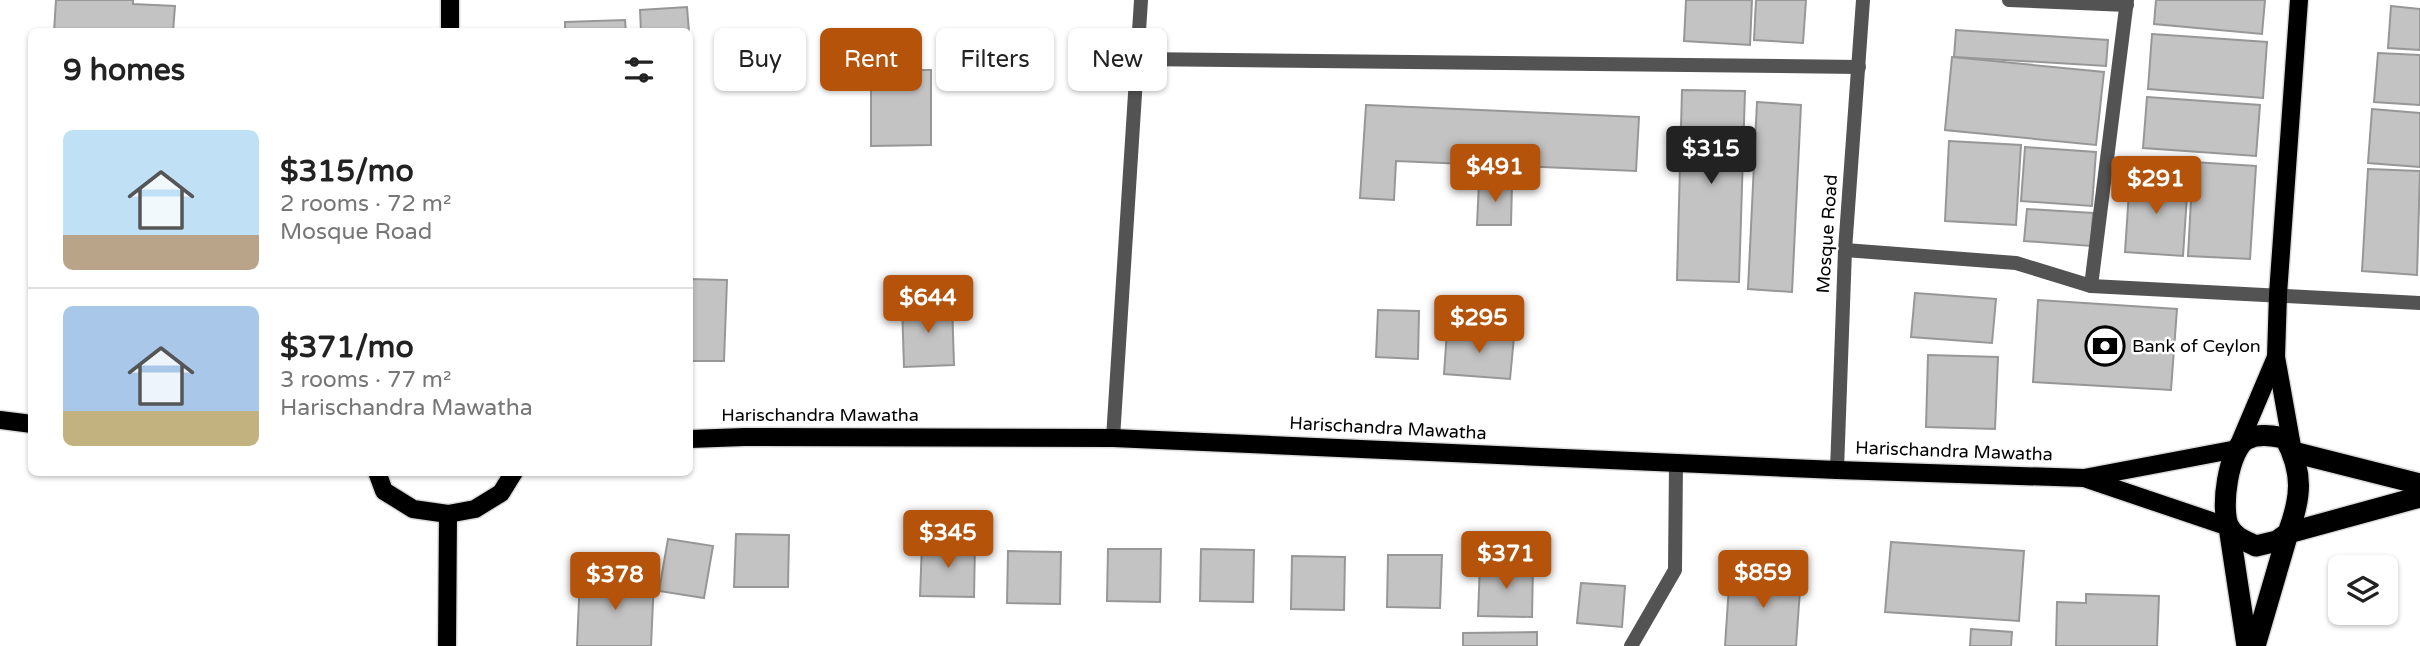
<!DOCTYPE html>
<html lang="en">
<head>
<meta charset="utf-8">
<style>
  body { margin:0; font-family:"Varela Round",sans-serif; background:#f6f6f6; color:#222; height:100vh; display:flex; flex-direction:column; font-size:26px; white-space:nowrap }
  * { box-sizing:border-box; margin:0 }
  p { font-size:23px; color:#767676 }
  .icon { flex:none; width:38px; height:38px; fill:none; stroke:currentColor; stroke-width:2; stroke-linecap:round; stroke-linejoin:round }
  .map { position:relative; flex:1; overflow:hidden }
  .panel { position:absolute; left:28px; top:28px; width:665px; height:448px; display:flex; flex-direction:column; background:#fff; border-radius:10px; box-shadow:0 2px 5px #0004 }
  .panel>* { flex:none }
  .guide { position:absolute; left:714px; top:28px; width:665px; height:63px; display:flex; gap:14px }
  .controls { position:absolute; left:2328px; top:555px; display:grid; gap:14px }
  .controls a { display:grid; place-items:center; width:70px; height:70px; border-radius:10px; background:#fff; box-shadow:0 2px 5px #0004; font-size:35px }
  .price { position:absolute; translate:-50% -60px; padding:0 16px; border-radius:7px; background:#b45309; color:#fff; font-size:23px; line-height:46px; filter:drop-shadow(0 2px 4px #0008) }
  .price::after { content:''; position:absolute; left:50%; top:42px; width:21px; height:16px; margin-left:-10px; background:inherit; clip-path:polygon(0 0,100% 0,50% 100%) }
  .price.active { background:#222; color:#fff }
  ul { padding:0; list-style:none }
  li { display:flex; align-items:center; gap:21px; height:175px; padding:0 35px }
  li+li { border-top:2px solid #e0e0e0 }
  li span { display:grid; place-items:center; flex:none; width:196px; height:140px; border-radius:10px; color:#555 }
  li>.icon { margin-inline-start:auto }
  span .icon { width:84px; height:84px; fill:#fffc; stroke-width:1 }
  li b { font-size:30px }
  h2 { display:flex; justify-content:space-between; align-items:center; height:84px; padding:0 35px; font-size:30px }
  .tag { padding:0 24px; border-radius:10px; background:#fff; box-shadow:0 2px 5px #0004; font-size:24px; line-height:63px }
  .tag.active { background:#b45309; color:#fff }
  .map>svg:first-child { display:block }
  .building { fill:#c3c3c3; stroke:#979797; stroke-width:2 }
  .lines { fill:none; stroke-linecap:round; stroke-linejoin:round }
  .primary-casing { stroke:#dbdbdb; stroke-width:21 }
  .highway-casing { stroke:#dbdbdb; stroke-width:24 }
  .street { stroke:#535353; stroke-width:14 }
  .primary { stroke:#000; stroke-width:18 }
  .highway { stroke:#000; stroke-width:21 }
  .labels { text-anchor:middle; stroke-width:5; stroke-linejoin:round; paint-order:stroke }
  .street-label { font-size:18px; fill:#000; stroke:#fff }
  .poi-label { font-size:18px; fill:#000; stroke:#fff; text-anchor:start }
</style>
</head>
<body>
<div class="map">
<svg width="2420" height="646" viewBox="0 0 2420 646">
  <rect width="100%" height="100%" fill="#fff"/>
  <!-- building -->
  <g class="building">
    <polygon points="56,0 133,0 133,4 175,6 173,32 54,32"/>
    <polygon points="1686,0 1752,0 1750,45 1684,41"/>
    <polygon points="1756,0 1806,0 1803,43 1754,40"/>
    <polygon points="2156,0 2265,0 2262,34 2154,24"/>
    <polygon points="2391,6 2420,9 2420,50 2388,48"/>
    <polygon points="687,7 689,32 641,32 640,10"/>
    <polygon points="625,20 626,32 565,32 565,22"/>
    <polygon points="1956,30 2108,40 2106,66 1954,57"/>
    <polygon points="2152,34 2267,42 2263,98 2148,89"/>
    <polygon points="2378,53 2420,55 2420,105 2374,102"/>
    <polygon points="1952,57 2104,72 2096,145 1945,130"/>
    <polygon points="871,70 931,70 931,145 871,146"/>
    <polygon points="1682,90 1745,91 1739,282 1677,280"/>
    <polygon points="2147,97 2260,105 2256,156 2143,148"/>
    <polygon points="1757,102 1801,105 1792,292 1748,289"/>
    <polygon points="1366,105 1639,117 1636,171 1396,161 1394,200 1360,198"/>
    <polygon points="2372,109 2420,113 2420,167 2368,163"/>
    <polygon points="1949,141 2021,145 2016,225 1945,221"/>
    <polygon points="2025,147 2096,152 2092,206 2021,201"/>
    <polygon points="2193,162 2256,166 2250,259 2188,256"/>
    <polygon points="2368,169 2420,171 2417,275 2362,271"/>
    <polygon points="2130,176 2188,180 2183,256 2125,252"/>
    <polygon points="1479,182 1512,183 1511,225 1477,225"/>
    <polygon points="2027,209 2093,213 2091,246 2024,241"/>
    <polygon points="690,279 727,280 724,361 690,361"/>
    <polygon points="1915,293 1996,299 1992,343 1911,337"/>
    <polygon points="2038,300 2177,309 2171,390 2033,382"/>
    <polygon points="952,303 954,365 904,367 902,305"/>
    <polygon points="1378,310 1419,311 1418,359 1376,357"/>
    <polygon points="1447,331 1514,337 1510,379 1444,374"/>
    <polygon points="1928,355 1998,357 1995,429 1926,427"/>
    <polygon points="736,534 789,535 788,587 734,587"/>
    <polygon points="668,539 713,546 704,598 659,591"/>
    <polygon points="1891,542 2024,551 2019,621 1885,612"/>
    <polygon points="922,544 975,544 974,597 920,596"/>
    <polygon points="1108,549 1161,549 1160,602 1107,601"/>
    <polygon points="1201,549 1254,550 1253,602 1200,601"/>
    <polygon points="1008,551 1061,552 1060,604 1007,603"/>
    <polygon points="1388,555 1442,555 1440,608 1387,607"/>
    <polygon points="1292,556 1345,557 1344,610 1291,609"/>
    <polygon points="1480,564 1533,565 1532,617 1478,616"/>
    <polygon points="1730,571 1801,576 1796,646 1725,646"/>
    <polygon points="580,576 654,580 651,646 577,646"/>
    <polygon points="1581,583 1625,586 1622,627 1577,623"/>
    <polygon points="2086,594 2159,596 2157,646 2056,646 2057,602 2086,603"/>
    <polygon points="1971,629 2012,632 2011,646 1970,646"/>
    <polygon points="1537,632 1537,646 1463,646 1463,633"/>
  </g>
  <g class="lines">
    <!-- primary casing -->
    <g class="primary-casing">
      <g id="primary">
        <polyline points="450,32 450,0"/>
        <polyline points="0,420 32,424"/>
        <polyline points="690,439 744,437 1113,438 1837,470 2084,478 2237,449 2276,357"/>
        <polyline points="2293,452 2276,357 2278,294 2299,0"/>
        <polyline points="377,472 384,491 413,509 448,514 475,509 501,493 514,472"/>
        <polyline points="2087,479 2229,527"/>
        <polyline points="447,646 448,514"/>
      </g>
    </g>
    <!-- highway casing -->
    <g class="highway-casing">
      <g id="highway">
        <polyline points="2293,452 2420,484"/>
        <polyline points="2229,527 2247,646"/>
        <path d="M2255,646L2288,533C2301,498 2304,473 2285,438C2273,436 2259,433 2247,439C2228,449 2220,510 2229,527C2235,538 2246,541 2256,546L2277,541L2288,533L2420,497"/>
      </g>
    </g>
    <!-- street -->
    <g class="street">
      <polyline points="2009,0 2127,5"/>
      <polyline points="1138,59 1859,67"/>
      <polyline points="1845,250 2016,263 2091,286 2420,303"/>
      <polyline points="2091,286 2127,0"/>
      <polyline points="1113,438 1141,0"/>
      <polyline points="1837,470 1845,250 1863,0"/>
      <polyline points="1631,646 1675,570 1676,464"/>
    </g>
    <!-- primary -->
    <use href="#primary" class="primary"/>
    <!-- highway -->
    <use href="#highway" class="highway"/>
  </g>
  <!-- icons -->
  <defs>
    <g id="bank-ring" transform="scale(2.0125)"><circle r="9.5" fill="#fff" stroke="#000" stroke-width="1.5"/><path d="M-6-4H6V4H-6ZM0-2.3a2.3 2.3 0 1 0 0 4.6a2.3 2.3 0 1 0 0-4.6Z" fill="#000"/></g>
  </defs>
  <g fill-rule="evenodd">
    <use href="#bank-ring" x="2105" y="346"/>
  </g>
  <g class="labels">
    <!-- street labels -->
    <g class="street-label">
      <text transform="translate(1827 234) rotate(-86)" y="6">Mosque Road</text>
      <text x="820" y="421">Harischandra Mawatha</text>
      <text transform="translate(1388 428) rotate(3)" y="6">Harischandra Mawatha</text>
      <text transform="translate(1954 451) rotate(2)" y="6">Harischandra Mawatha</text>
    </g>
    <!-- poi labels -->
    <g class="poi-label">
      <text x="2132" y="352">Bank of Ceylon</text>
    </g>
  </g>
</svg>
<div class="controls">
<a><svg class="icon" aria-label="layers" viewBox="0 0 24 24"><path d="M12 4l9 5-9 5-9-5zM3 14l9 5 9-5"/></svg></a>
</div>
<b class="price active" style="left:1711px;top:186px">$315</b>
<b class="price" style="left:1495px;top:204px">$491</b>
<b class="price" style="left:2156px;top:216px">$291</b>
<b class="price" style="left:928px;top:335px">$644</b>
<b class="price" style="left:1479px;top:355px">$295</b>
<b class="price" style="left:948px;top:570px">$345</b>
<b class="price" style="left:1506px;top:591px">$371</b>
<b class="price" style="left:1763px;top:610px">$859</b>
<b class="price" style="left:615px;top:612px">$378</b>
<div class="guide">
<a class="tag">Buy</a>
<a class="tag active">Rent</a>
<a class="tag">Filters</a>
<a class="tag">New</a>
</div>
<section class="panel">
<h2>9 homes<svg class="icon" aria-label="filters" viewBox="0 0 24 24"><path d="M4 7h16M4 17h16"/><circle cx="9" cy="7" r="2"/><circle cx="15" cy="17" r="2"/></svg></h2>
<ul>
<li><span style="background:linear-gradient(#bfe0f5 75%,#b9a48a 0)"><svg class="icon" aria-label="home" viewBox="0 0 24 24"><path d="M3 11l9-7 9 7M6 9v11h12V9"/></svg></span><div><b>$315/mo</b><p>2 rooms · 72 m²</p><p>Mosque Road</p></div></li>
<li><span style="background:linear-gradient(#a9c7e8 75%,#c2b280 0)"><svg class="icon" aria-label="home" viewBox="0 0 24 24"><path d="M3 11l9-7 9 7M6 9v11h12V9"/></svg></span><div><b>$371/mo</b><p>3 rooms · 77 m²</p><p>Harischandra Mawatha</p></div></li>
</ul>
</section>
</div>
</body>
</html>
